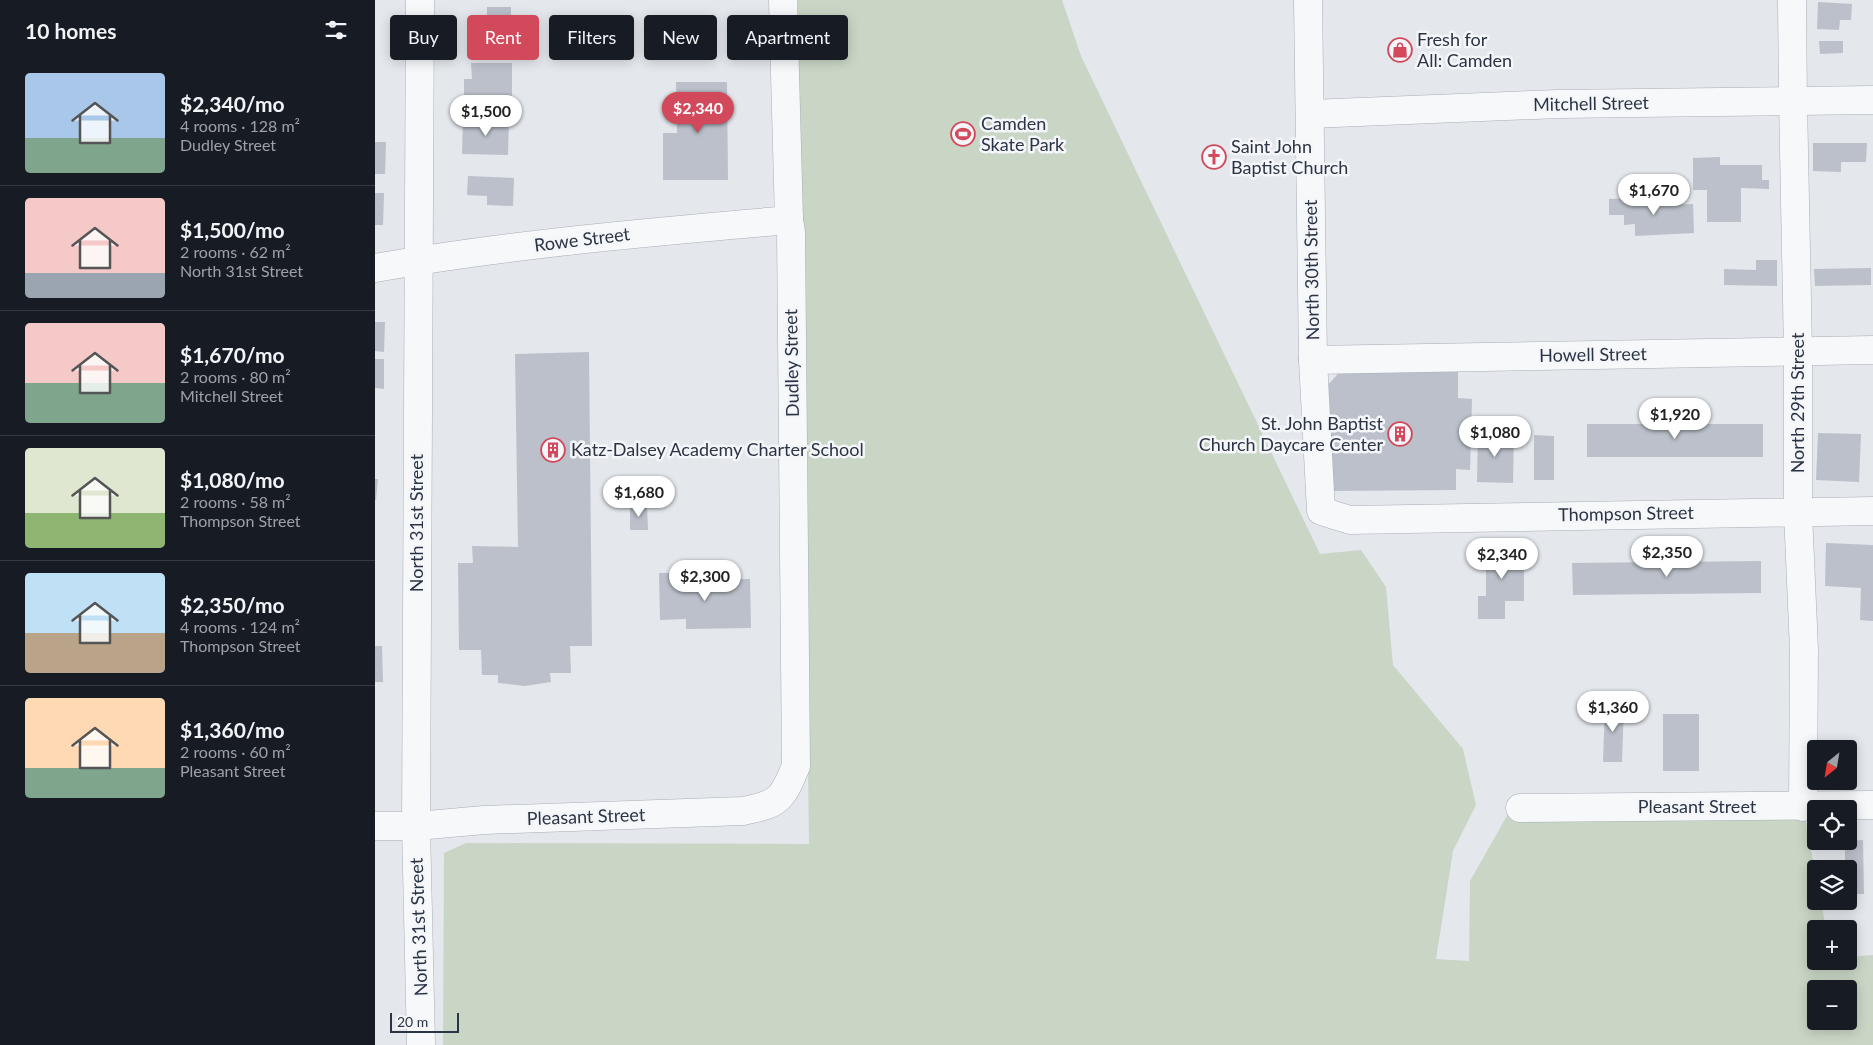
<!DOCTYPE html>
<html lang="en">
<head>
<meta charset="utf-8">
<style>
  body { margin:0; font-family:Lato,sans-serif; background:#242831; color:#f1f3f6; height:100vh; display:flex; flex-direction:column; font-size:19px; white-space:nowrap }
  * { box-sizing:border-box; margin:0 }
  p { font-size:16px; color:#9ea1a6 }
  .icon { flex:none; width:28px; height:28px; fill:none; stroke:currentColor; stroke-width:2; stroke-linecap:round; stroke-linejoin:round }
  .map { position:relative; flex:1; overflow:hidden }
  .sheet { display:flex; flex-direction:column; background:#171b24; width:375px }
  .sheet>* { flex:none }
  .banner { position:absolute; left:15px; top:15px; width:475px; height:45px; display:flex; gap:10px }
  .needle { width:32px; rotate:210deg }
  .tools { position:absolute; left:1432px; top:740px; display:grid; gap:10px }
  .tools a { display:grid; place-items:center; width:50px; height:50px; border-radius:5px; background:#171b24; box-shadow:0 2px 12px #0003; font-size:25px }
  .scale { position:absolute; left:15px; bottom:12px; width:69px; box-sizing:border-box; padding-left:5px; border:2px solid #2b3445; border-top:0; font-size:14px; line-height:18px; white-space:nowrap; color:#2b3445; -webkit-text-stroke:4px #f4f6f9; paint-order:stroke }
  .price { position:absolute; translate:-50% -42px; padding:0 11px; border-radius:18px; background:#fff; color:#222; font-size:16px; line-height:32px; filter:drop-shadow(0 1px 2px #0008) }
  .price::after { content:''; position:absolute; left:50%; top:30px; width:15px; height:11px; margin-left:-8px; background:inherit; clip-path:polygon(0 0,100% 0,50% 100%) }
  .price.on { background:#d1495b; color:#fff }
  ul { padding:0; list-style:none }
  li { display:flex; align-items:center; gap:15px; height:125px; padding:0 25px }
  li+li { border-top:1px solid #363941 }
  li span { display:grid; place-items:center; flex:none; width:140px; height:100px; border-radius:5px; color:#555 }
  li>.icon { margin-inline-start:auto }
  span .icon { width:60px; height:60px; fill:#fffc; stroke-width:1 }
  li b { font-size:21px }
  h2 { display:flex; justify-content:space-between; align-items:center; height:60px; padding:0 25px; font-size:21px }
  .chip { padding:0 18px; border-radius:5px; background:#171b24; box-shadow:0 2px 12px #0003; font-size:18px; line-height:45px }
  .chip.on { background:#d1495b; color:#fff }
  main { display:flex; flex:1; min-height:0 }
  .map>svg:first-child { display:block }
  .green { fill:#c9d6c5; fill-rule:evenodd }
  .building { fill:#bbc0ca }
  .lines { fill:none; stroke-linecap:round; stroke-linejoin:round }
  .minor-casing { stroke:#a9aeb7; stroke-width:29 }
  .minor { stroke:#f7f8fa; stroke-width:28 }
  .labels { text-anchor:middle; stroke-width:5; stroke-linejoin:round; paint-order:stroke }
  .poi-label { font-size:18px; fill:#2b3445; stroke:#f4f6f9; text-anchor:start }
  .street-label { font-size:18px; fill:#2b3445; stroke:#f4f6f9 }
</style>
</head>
<body>
<main>
<section class="sheet">
<h2>10 homes<svg class="icon" aria-label="filters" viewBox="0 0 24 24"><path d="M4 7h16M4 17h16"/><circle cx="9" cy="7" r="2"/><circle cx="15" cy="17" r="2"/></svg></h2>
<ul>
<li><span style="background:linear-gradient(#a9c7e8 65%,#7fa58c 0)"><svg class="icon" aria-label="home" viewBox="0 0 24 24"><path d="M3 11l9-7 9 7M6 9v11h12V9"/></svg></span><div><b>$2,340/mo</b><p>4 rooms · 128 m²</p><p>Dudley Street</p></div></li>
<li><span style="background:linear-gradient(#f6c9c9 75%,#9aa5b1 0)"><svg class="icon" aria-label="home" viewBox="0 0 24 24"><path d="M3 11l9-7 9 7M6 9v11h12V9"/></svg></span><div><b>$1,500/mo</b><p>2 rooms · 62 m²</p><p>North 31st Street</p></div></li>
<li><span style="background:linear-gradient(#f6c9c9 60%,#7fa58c 0)"><svg class="icon" aria-label="home" viewBox="0 0 24 24"><path d="M3 11l9-7 9 7M6 9v11h12V9"/></svg></span><div><b>$1,670/mo</b><p>2 rooms · 80 m²</p><p>Mitchell Street</p></div></li>
<li><span style="background:linear-gradient(#dfe7d0 65%,#8fb573 0)"><svg class="icon" aria-label="home" viewBox="0 0 24 24"><path d="M3 11l9-7 9 7M6 9v11h12V9"/></svg></span><div><b>$1,080/mo</b><p>2 rooms · 58 m²</p><p>Thompson Street</p></div></li>
<li><span style="background:linear-gradient(#bfe0f5 60%,#b9a48a 0)"><svg class="icon" aria-label="home" viewBox="0 0 24 24"><path d="M3 11l9-7 9 7M6 9v11h12V9"/></svg></span><div><b>$2,350/mo</b><p>4 rooms · 124 m²</p><p>Thompson Street</p></div></li>
<li><span style="background:linear-gradient(#ffd9b3 70%,#7fa58c 0)"><svg class="icon" aria-label="home" viewBox="0 0 24 24"><path d="M3 11l9-7 9 7M6 9v11h12V9"/></svg></span><div><b>$1,360/mo</b><p>2 rooms · 60 m²</p><p>Pleasant Street</p></div></li>
</ul>
</section>
<div class="map">
<svg width="1498" height="1045" viewBox="0 0 1498 1045">
  <rect width="100%" height="100%" fill="#e4e7ec"/>
  <!-- green -->
  <path class="green" d="M423,0H687L706,56L945,554L986,550L1011,587L1018,665L1088,749L1101,805L1078,851L1061,959L1094,961L1095,881L1133,814L1145,808L1428,807L1441,876V901H1446L1451,929H1441V961H1474V957L1498,955V1045H68L69,853L91,843L434,844ZM1441,989H1474V1021H1441Z"/>
  <!-- building -->
  <g class="building">
    <polygon points="1443,2 1477,4 1476,20 1465,20 1464,30 1442,29"/>
    <polygon points="112,7 136,7 136,51 94,52 94,16 112,16"/>
    <polygon points="1444,41 1468,41 1468,53 1445,54"/>
    <polygon points="96,63 137,63 137,102 89,102 89,79 97,79"/>
    <polygon points="301,82 352,82 353,180 288,180 288,133 302,133"/>
    <polygon points="88,119 134,120 133,155 87,154"/>
    <polygon points="0,142 11,142 10,174 0,174"/>
    <polygon points="1438,143 1492,143 1491,162 1466,162 1466,172 1438,171"/>
    <polygon points="1345,157 1345,165 1387,165 1387,180 1394,180 1394,189 1366,188 1366,222 1332,222 1332,190 1318,190 1318,158"/>
    <polygon points="93,176 139,178 138,206 112,205 112,196 92,195"/>
    <polygon points="0,193 9,193 8,225 0,225"/>
    <polygon points="1292,197 1292,205 1318,204 1319,233 1260,236 1260,224 1249,225 1249,215 1234,215 1234,199"/>
    <polygon points="1381,260 1402,260 1402,286 1349,285 1349,269 1381,270"/>
    <polygon points="1496,268 1496,285 1440,286 1439,269"/>
    <polygon points="0,322 10,322 9,352 0,351"/>
    <polygon points="214,352 217,646 195,646 196,673 175,673 176,682 150,686 123,683 123,675 107,675 106,650 84,650 83,563 98,563 97,546 143,547 140,354"/>
    <polygon points="0,359 9,359 9,389 0,388"/>
    <polygon points="970,366 1083,366 1083,398 1097,399 1095,470 1081,469 1081,490 956,491 951,387"/>
    <rect x="1212" y="424" width="176" height="33"/>
    <polygon points="1103,432 1139,433 1138,483 1102,482"/>
    <polygon points="1443,433 1486,434 1484,482 1441,480"/>
    <polygon points="1159,435 1179,436 1179,480 1159,480"/>
    <polygon points="0,479 3,479 1,500 0,500"/>
    <polygon points="255,506 272,506 273,530 255,530"/>
    <polygon points="1451,543 1498,545 1498,621 1485,620 1486,588 1450,586"/>
    <polygon points="1111,544 1149,544 1149,601 1130,601 1130,619 1103,619 1103,596 1111,596"/>
    <polygon points="1386,561 1386,593 1198,595 1197,563"/>
    <polygon points="284,573 317,573 317,580 375,579 376,628 311,629 311,619 285,620"/>
    <polygon points="0,646 7,646 8,682 0,682"/>
    <polygon points="1230,705 1249,705 1247,762 1228,762"/>
    <rect x="1288" y="714" width="36" height="57"/>
    <polygon points="1488,840 1489,894 1480,894 1480,909 1471,909 1471,901 1474,901 1474,869 1470,869 1470,841"/>
  </g>
  <g class="lines">
    <!-- minor casing -->
    <g class="minor-casing">
      <g id="minor">
        <polyline points="45,0 41,826 46,1045"/>
        <polyline points="933,0 938,360 946,511 975,520 1498,511"/>
        <polyline points="1417,0 1418,101 1423,351 1423,512 1429,650 1428,807"/>
        <polyline points="935,114 1183,104 1498,100"/>
        <path d="M0,268C136,244 276,232 414,220"/>
        <polyline points="938,360 1498,350"/>
        <polyline points="1145,808 1498,805"/>
        <path d="M0,826H41L109,820L368,811C404,804 407,800 421,766L416,232L414,220L408,0"/>
      </g>
    </g>
    <!-- minor -->
    <use href="#minor" class="minor"/>
  </g>
  <!-- icons -->
  <defs>
    <g id="shop-ring" transform="scale(1.25)"><circle r="9.5" fill="#f4f6f9" stroke="#d1495b" stroke-width="1.5"/><path d="M-5-2.5h2.3a2.7 3.5 0 0 1 5.4 0H5L5.5 6h-11ZM-1.5-2.5h3a1.5 2.3 0 0 0-3 0Z" fill="#d1495b"/></g>
    <g id="stadium-ring" transform="scale(1.25)"><circle r="9.5" fill="#f4f6f9" stroke="#d1495b" stroke-width="1.5"/><path d="M0-5a6.5 5 0 1 0 0 10a6.5 5 0 1 0 0-10ZM-3.5-1.8h7v3.6h-7Z" fill="#d1495b"/></g>
    <g id="church-ring" transform="scale(1.25)"><circle r="9.5" fill="#f4f6f9" stroke="#d1495b" stroke-width="1.5"/><path d="M-1.2-6h2.4v3.5h3.3v2.4h-3.3V6h-2.4V-.1h-3.3v-2.4h3.3Z" fill="#d1495b"/></g>
    <g id="building-ring" transform="scale(1.25)"><circle r="9.5" fill="#f4f6f9" stroke="#d1495b" stroke-width="1.5"/><path d="M-4-6H4V6H1V3H-1V6H-4ZM-2.5-4.3h1.7v1.8h-1.7ZM.8-4.3h1.7v1.8H.8ZM-2.5-1h1.7V.8h-1.7ZM.8-1h1.7V.8H.8Z" fill="#d1495b"/></g>
  </defs>
  <g fill-rule="evenodd">
    <use href="#shop-ring" x="1025" y="50"/>
    <use href="#stadium-ring" x="588" y="134"/>
    <use href="#church-ring" x="839" y="157"/>
    <use href="#building-ring" x="1025" y="434"/>
    <use href="#building-ring" x="178" y="450"/>
  </g>
  <g class="labels">
    <!-- poi labels -->
    <g class="poi-label">
      <text x="1042" y="46">Fresh for<tspan x="1042" dy="21">All: Camden</tspan></text>
      <text x="606" y="130">Camden<tspan x="606" dy="21">Skate Park</tspan></text>
      <text x="856" y="153">Saint John<tspan x="856" dy="21">Baptist Church</tspan></text>
      <text x="1008" y="430" text-anchor="end">St. John Baptist<tspan x="1008" dy="21">Church Daycare Center</tspan></text>
      <text x="196" y="456">Katz-Dalsey Academy Charter School</text>
    </g>
    <!-- street labels -->
    <g class="street-label">
      <text transform="translate(1216 104) rotate(-1)" y="6">Mitchell Street</text>
      <text transform="translate(207 240) rotate(-7)" y="6">Rowe Street</text>
      <text transform="translate(937 270) rotate(-91)" y="6">North 30th Street</text>
      <text transform="translate(1218 355) rotate(-1)" y="6">Howell Street</text>
      <text transform="translate(417 363) rotate(-91)" y="6">Dudley Street</text>
      <text transform="translate(1423 403) rotate(-90)" y="6">North 29th Street</text>
      <text transform="translate(1251 514) rotate(-1)" y="6">Thompson Street</text>
      <text transform="translate(42 523) rotate(-90)" y="6">North 31st Street</text>
      <text x="1322" y="813">Pleasant Street</text>
      <text transform="translate(211 817) rotate(-2)" y="6">Pleasant Street</text>
      <text transform="translate(44 927) rotate(-92)" y="6">North 31st Street</text>
    </g>
  </g>
</svg>
<div class="tools">
<a><svg class="needle" viewBox="-14 -14 28 28"><path d="M0-13l5 13h-10z" fill="#e53935"/><path d="M0 13l5-13h-10z" fill="#9ea1a6"/></svg></a>
<a><svg class="icon" aria-label="locate" viewBox="0 0 24 24"><circle cx="12" cy="12" r="6"/><path d="M12 2v4M12 18v4M2 12h4M18 12h4"/></svg></a>
<a><svg class="icon" aria-label="layers" viewBox="0 0 24 24"><path d="M12 4l9 5-9 5-9-5zM3 14l9 5 9-5"/></svg></a>
<a>+</a>
<a>−</a>
</div>
<div class="scale">20 m</div>
<b class="price on" style="left:323px;top:134px">$2,340</b>
<b class="price" style="left:111px;top:137px">$1,500</b>
<b class="price" style="left:1279px;top:216px">$1,670</b>
<b class="price" style="left:1300px;top:440px">$1,920</b>
<b class="price" style="left:1120px;top:458px">$1,080</b>
<b class="price" style="left:264px;top:518px">$1,680</b>
<b class="price" style="left:1292px;top:578px">$2,350</b>
<b class="price" style="left:1127px;top:580px">$2,340</b>
<b class="price" style="left:330px;top:602px">$2,300</b>
<b class="price" style="left:1238px;top:733px">$1,360</b>
<div class="banner">
<a class="chip">Buy</a>
<a class="chip on">Rent</a>
<a class="chip">Filters</a>
<a class="chip">New</a>
<a class="chip">Apartment</a>
</div>
</div>
</main>
</body>
</html>
